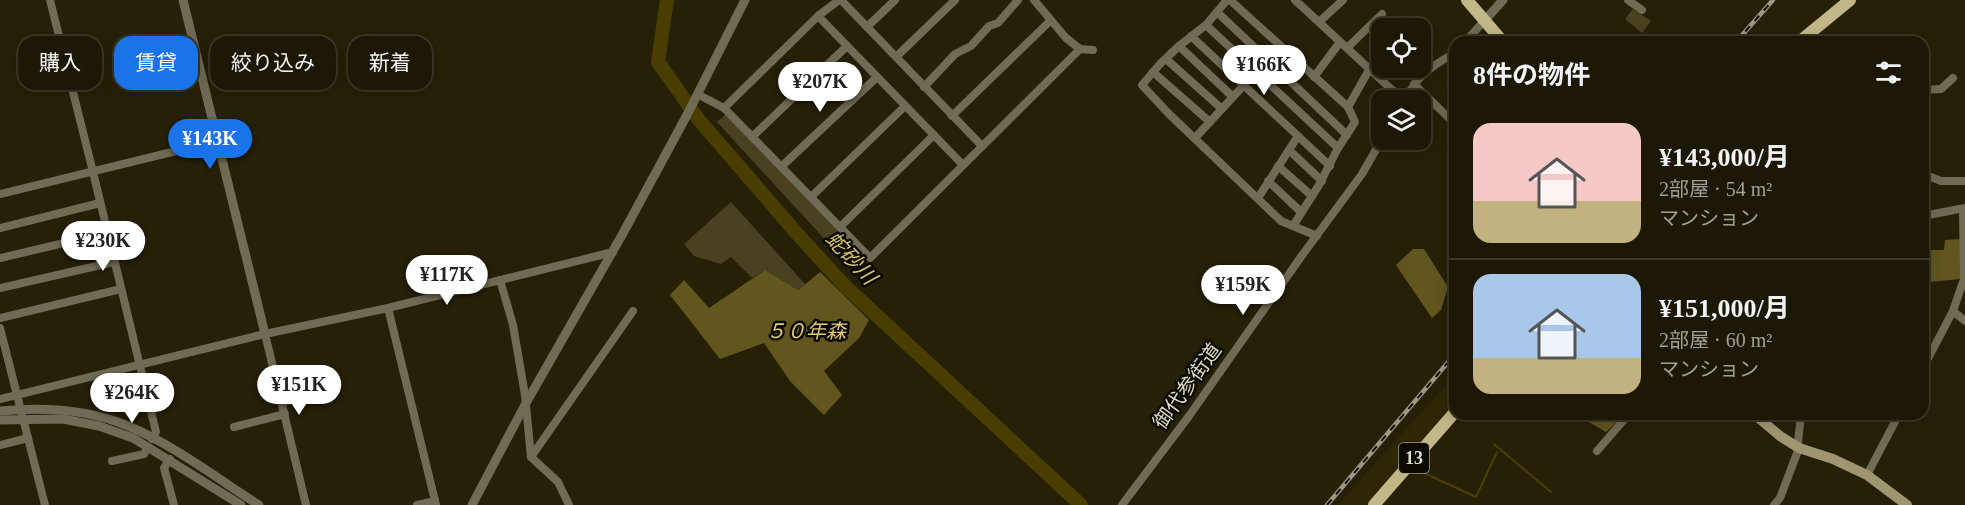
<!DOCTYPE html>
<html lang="ja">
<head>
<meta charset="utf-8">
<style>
  body { margin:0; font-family:"Times New Roman","Noto Sans JP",serif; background:#292513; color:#f1f3f6; height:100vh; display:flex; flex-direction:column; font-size:22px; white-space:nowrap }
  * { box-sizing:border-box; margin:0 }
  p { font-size:20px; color:#a0a09a }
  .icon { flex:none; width:33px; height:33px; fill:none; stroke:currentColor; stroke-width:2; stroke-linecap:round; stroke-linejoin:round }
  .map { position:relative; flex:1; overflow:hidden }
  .side { position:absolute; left:1449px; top:36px; width:480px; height:384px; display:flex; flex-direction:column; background:#1c1805; border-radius:18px; box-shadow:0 3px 15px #0003,0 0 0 2px #3a3727 }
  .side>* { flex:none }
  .guide { position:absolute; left:18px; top:36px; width:570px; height:54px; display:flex; gap:12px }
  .fabs { position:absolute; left:1371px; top:18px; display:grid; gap:12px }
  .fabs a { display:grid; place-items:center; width:60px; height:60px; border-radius:12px; background:#1c1805; box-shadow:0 3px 15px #0003,0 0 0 2px #3a3727; font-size:30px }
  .price { position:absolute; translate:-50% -51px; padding:0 14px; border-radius:21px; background:#fff; color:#222; font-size:20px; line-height:39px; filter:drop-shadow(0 2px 3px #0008) }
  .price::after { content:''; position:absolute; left:50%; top:36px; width:18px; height:14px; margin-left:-9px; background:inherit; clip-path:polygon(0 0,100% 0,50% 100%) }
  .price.selected { background:#1a73e8; color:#fff }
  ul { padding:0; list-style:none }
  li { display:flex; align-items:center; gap:18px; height:150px; padding:0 24px }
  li+li { border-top:2px solid #3a3727 }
  li span { display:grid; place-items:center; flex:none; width:168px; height:120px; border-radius:18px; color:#555 }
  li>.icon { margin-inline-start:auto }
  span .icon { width:72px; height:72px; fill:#fffc; stroke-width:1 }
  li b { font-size:26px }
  h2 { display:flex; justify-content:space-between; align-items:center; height:72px; padding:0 24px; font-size:26px }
  .chip { padding:0 21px; border-radius:18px; background:#1c1805; box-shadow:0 3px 15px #0003,0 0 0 2px #3a3727; font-size:21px; line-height:54px }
  .chip.selected { background:#1a73e8; color:#fff }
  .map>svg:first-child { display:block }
  .built { fill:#2e2604 }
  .green { fill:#494122 }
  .forest { fill:#62561e }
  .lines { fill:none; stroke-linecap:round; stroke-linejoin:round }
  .stream { stroke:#4a3d00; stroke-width:2 }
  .river { stroke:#4a3d00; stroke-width:14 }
  .minor { stroke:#706b55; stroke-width:8 }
  .tertiary { stroke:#706b55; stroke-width:9 }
  .secondary { stroke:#9f9671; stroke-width:10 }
  .primary { stroke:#c2b788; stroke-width:12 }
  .rail-casing { stroke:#9c9885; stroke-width:4.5 }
  .rail { stroke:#0d0a02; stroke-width:2; stroke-dasharray:7; stroke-linecap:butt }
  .labels { text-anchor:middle; stroke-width:5; stroke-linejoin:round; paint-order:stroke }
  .shield { fill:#0d0a02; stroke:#9f9c8f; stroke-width:1.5 }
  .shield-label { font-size:18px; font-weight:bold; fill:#dedbcb }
  .park-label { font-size:20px; font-style:italic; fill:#dfcb78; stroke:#0d0a02 }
  .street-label { font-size:20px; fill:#dedbcb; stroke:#0d0a02 }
  .water-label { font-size:21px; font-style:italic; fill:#d7c470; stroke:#0d0a02 }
</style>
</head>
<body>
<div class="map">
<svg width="1965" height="505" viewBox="0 0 1965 505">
  <rect width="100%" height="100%" fill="#262007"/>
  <!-- built -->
  <polygon class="built" points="1455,375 1455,406 1366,505 1338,505"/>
  <!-- green -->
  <g class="green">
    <polygon points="1633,9 1651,21 1642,33 1625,19"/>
    <polygon points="727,113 842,234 830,245 717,122"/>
    <polygon points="731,202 805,284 798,290 765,270 752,278 731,257 721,264 694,256 684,244"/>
  </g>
  <!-- forest -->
  <g class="forest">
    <polygon points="1961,239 1960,279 1929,282 1923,286 1923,250 1944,250 1945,240"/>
    <polygon points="1413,249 1424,249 1448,287 1441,310 1432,318 1396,265"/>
    <polygon points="765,270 798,290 820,272 869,320 859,338 824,371 842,395 824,415 790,381 764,343 720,359 670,295 684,280 709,308"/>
    <polygon points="1575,414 1625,414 1606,432"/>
  </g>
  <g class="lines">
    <!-- stream -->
    <g class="stream">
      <polyline points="1494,444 1551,492"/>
      <polyline points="1422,472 1476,497 1497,452"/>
    </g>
    <!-- river -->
    <polyline class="river" points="667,0 658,62 699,120 800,237 845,286 1081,505"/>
    <!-- minor -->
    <g class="minor">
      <polyline points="50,0 93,172 156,432 152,439"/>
      <polyline points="841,0 982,146"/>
      <polyline points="1034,0 1066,38 1080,49"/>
      <polyline points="1227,0 1206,25 1179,46 1160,64 1142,85 1168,113 1281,221 1317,236"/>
      <polyline points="1230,0 1348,107"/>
      <polyline points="1295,0 1403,100"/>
      <polyline points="1628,0 1642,10"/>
      <polyline points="1217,12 1347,135"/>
      <polyline points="818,16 963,165"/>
      <polyline points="1319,22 1343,0"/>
      <polyline points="1206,25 1338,148"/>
      <polyline points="867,27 895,0"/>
      <polyline points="1191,36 1330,166"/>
      <polyline points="1465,42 1485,20"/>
      <polyline points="1179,46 1233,97"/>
      <polyline points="1347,48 1382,14"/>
      <polyline points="896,57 955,0"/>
      <polyline points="1166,59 1222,109"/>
      <polyline points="1153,72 1210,122"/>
      <polyline points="1314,77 1340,42"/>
      <polyline points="1414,84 1455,124"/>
      <polyline points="924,87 955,54 971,46 989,26 998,23 1018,0"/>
      <polyline points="1923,90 1941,89 1953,78"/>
      <polyline points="697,94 724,108 870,258 1080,49 1093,50"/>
      <path d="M1404,100C1418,76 1431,66 1455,53"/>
      <polyline points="724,108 818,16 839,0"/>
      <polyline points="952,116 1050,21"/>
      <polyline points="752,137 847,46"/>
      <polyline points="1195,138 1244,85"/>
      <polyline points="1289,150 1322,181"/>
      <polyline points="1278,166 1312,196"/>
      <polyline points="781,167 877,77"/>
      <polyline points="1923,174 1941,181 1965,181"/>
      <polyline points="1268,181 1301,212"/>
      <polyline points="0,194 217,141"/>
      <polyline points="811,197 905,106"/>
      <polyline points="1258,198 1298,136"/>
      <polyline points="1923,216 1965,208"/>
      <polyline points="1293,226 1319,185 1338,148 1355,122 1348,107 1369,70"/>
      <polyline points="840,227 934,135"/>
      <polyline points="0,228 100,203"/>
      <polyline points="0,258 107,233"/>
      <polyline points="500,280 513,325 525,395 531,457 558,482 569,505"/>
      <polyline points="0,288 114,262"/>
      <polyline points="388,308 436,505"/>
      <polyline points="1953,311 1965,321"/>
      <polyline points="0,318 121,289"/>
      <polyline points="0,328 45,505"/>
      <polyline points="265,334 306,505"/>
      <polyline points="1923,368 1953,311 1964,279 1963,210"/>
      <polyline points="0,399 265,334 388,308 613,252"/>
      <polyline points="282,402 319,394"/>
      <polyline points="234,427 285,414"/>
      <polyline points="0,445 28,438"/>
      <polyline points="1597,451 1629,414"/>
      <polyline points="531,457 633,311"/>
      <polyline points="170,459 164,468 174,505"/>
      <polyline points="112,461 144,454 148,447"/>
      <polyline points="1867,475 1899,414"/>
      <polyline points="417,505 435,501"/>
      <polyline points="1122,505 1189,416 1303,254 1362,174 1382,139"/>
      <polyline points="1774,505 1780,498 1799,448 1798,442 1801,414"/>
    </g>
    <!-- tertiary -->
    <g class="tertiary">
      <polyline points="183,0 265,334"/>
      <polyline points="1485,20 1503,0"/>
      <path d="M0,411C43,407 88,409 128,426C172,444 218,479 259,505"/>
      <polyline points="0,420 63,419 99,426 133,438 241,505"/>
      <polyline points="472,505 526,403 622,235 687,115 745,0"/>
    </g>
    <!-- secondary -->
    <polyline class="secondary" points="1754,414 1780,436 1799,448 1833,459 1867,475 1907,505"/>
    <!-- primary -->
    <g class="primary">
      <polyline points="1467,0 1503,42"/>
      <polyline points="1799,42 1850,0"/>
      <polyline points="1374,505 1455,412"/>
    </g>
    <!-- rail casing -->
    <g class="rail-casing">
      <g id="rail">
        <polyline points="1736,42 1773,0"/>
        <polyline points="1327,505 1455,354"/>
      </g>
    </g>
    <!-- rail -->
    <use href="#rail" class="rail"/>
  </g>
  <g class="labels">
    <!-- shield labels -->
    <rect class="shield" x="1399" y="443" width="30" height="30" rx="4.5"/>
    <g class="shield-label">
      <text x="1414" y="464">13</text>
    </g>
    <!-- park labels -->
    <g class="park-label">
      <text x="806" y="338">５０年森</text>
    </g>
    <!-- street labels -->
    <g class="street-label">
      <text transform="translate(1187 386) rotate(-54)" y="7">御代参街道</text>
    </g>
    <!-- water labels -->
    <g class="water-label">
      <text transform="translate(851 258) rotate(47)" y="7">蛇砂川</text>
    </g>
  </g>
</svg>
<div class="fabs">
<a><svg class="icon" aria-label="locate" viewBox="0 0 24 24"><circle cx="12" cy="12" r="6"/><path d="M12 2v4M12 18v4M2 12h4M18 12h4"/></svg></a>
<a><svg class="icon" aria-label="layers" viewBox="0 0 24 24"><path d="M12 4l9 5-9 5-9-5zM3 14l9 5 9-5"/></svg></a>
</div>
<b class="price" style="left:1264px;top:96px">¥166K</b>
<b class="price" style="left:820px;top:113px">¥207K</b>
<b class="price selected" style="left:210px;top:170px">¥143K</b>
<b class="price" style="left:103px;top:272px">¥230K</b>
<b class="price" style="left:447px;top:306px">¥117K</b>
<b class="price" style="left:1243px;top:316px">¥159K</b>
<b class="price" style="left:299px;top:416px">¥151K</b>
<b class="price" style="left:132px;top:424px">¥264K</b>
<div class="guide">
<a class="chip">購入</a>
<a class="chip selected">賃貸</a>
<a class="chip">絞り込み</a>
<a class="chip">新着</a>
</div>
<section class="side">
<h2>8件の物件<svg class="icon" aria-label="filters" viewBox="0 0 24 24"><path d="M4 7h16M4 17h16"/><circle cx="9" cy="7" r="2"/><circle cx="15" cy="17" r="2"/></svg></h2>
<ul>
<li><span style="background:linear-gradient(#f6c9c9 65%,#c2b280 0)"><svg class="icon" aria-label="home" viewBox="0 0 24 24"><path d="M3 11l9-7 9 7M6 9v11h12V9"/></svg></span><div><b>¥143,000/月</b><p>2部屋 · 54 m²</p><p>マンション</p></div></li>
<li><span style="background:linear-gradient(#a9c7e8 70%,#c2b280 0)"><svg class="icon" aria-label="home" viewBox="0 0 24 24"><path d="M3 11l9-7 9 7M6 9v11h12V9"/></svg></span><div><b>¥151,000/月</b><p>2部屋 · 60 m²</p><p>マンション</p></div></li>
</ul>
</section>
</div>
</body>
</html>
